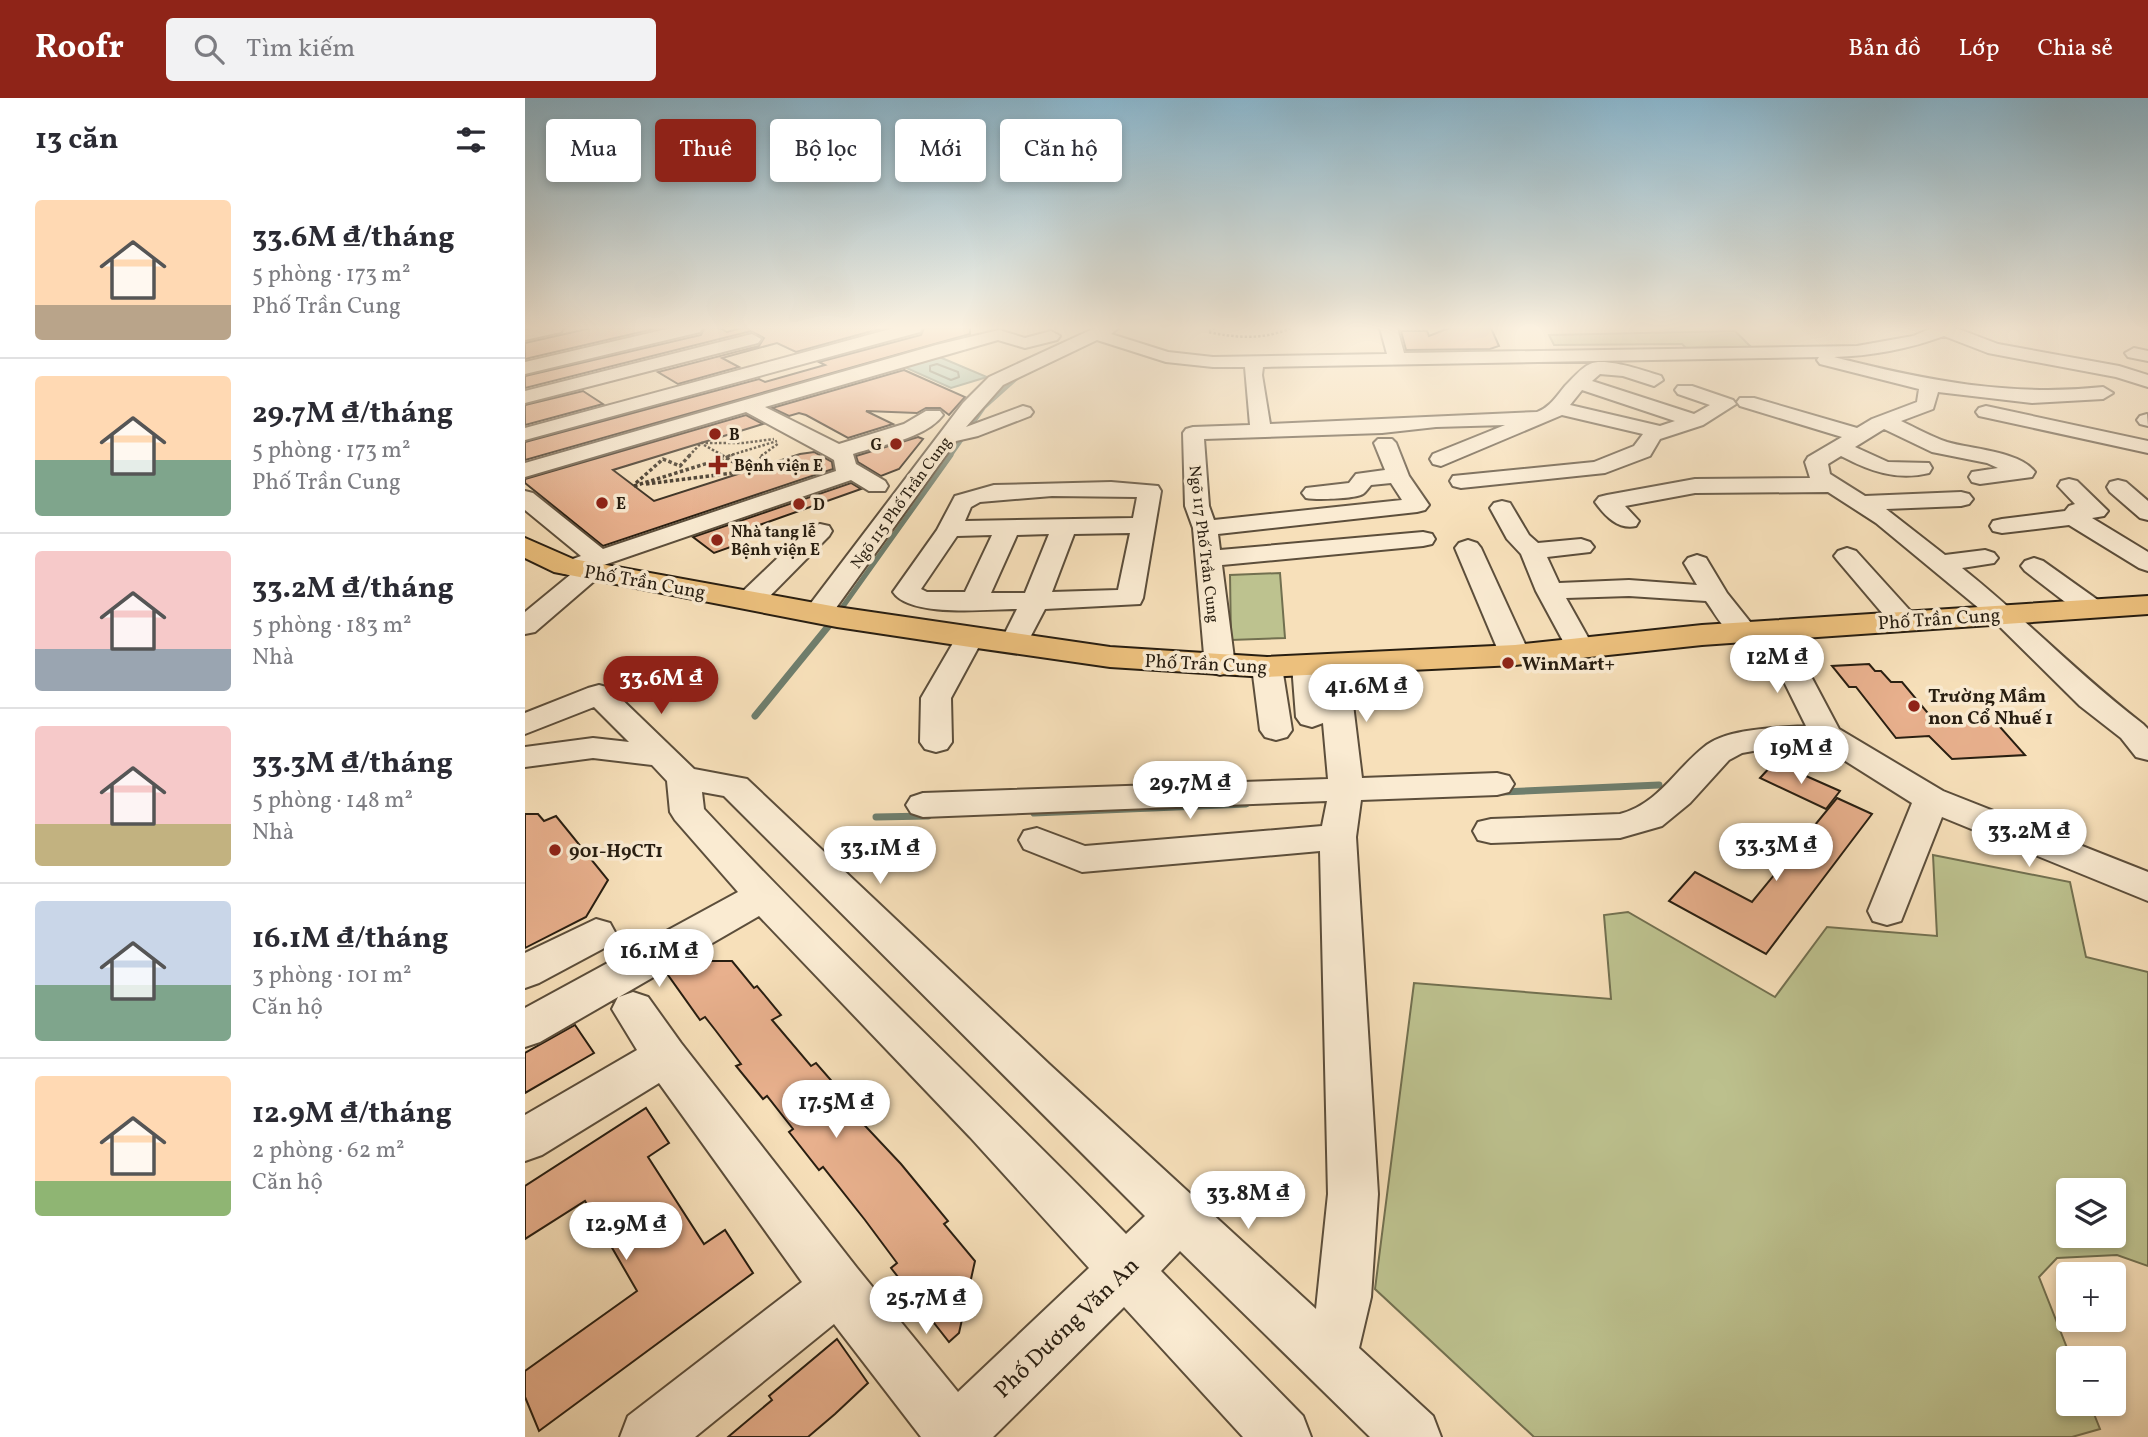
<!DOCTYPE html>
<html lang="vi">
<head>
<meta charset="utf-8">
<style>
  body { margin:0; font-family:Vollkorn,serif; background:#f2f2f3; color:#2b2b33; height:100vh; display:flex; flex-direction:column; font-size:26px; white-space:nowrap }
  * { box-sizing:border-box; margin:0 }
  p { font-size:23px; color:#7c7c81 }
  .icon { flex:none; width:38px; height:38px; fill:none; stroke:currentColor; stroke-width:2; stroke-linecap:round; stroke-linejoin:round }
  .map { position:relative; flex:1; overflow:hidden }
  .panel { display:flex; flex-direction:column; background:#fff; width:525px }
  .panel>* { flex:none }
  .guide { position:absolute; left:21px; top:21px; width:665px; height:63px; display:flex; gap:14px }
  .buttons { position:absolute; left:1531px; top:1080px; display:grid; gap:14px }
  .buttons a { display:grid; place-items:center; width:70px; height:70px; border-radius:7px; background:#fff; box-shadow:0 4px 10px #0003; font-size:35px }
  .price { position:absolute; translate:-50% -60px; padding:0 16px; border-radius:24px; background:#fff; color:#222; font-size:23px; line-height:46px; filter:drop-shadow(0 2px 4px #0008) }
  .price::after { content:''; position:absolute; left:50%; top:42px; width:21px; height:16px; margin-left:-10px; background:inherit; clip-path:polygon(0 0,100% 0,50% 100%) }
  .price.selected { background:#8f2418; color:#fff }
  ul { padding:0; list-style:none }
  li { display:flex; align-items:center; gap:21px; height:175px; padding:0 35px }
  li+li { border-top:2px solid #e1e1e2 }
  li span { display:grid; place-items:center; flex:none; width:196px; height:140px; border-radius:7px; color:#555 }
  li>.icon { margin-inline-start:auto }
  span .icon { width:84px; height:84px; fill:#fffc; stroke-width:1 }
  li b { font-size:30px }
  h2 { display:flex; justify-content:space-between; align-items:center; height:84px; padding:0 35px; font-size:30px }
  .chip { padding:0 24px; border-radius:7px; background:#fff; box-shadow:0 4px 10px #0003; font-size:24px; line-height:63px }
  .chip.selected { background:#8f2418; color:#fff }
  header { display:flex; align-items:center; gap:42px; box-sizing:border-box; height:98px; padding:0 35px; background:#8f2418; color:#fff }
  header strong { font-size:33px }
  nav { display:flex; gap:38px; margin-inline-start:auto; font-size:24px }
  .search { width:490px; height:63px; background:#f2f2f3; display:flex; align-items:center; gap:18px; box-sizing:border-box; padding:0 24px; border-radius:7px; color:#7c7c81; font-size:26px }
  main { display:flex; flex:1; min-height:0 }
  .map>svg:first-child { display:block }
  .green { fill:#bdc28f; stroke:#727050; stroke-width:2; fill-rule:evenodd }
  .water { fill:#9ebeab; stroke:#6f7e6d; stroke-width:2 }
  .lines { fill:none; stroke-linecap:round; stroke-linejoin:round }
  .shore { stroke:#636e5e; stroke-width:2 }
  .stream-far2 { stroke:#6f7e6d; stroke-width:4.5 }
  .stream-far1 { stroke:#6f7e6d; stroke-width:5 }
  .stream { stroke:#6f7e6d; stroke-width:7 }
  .building { fill:#e8b08d; stroke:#281e11; stroke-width:2 }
  .minor-casing { stroke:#5c4e3b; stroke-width:4 }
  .major-casing { stroke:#281e11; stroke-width:4 }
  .path-far1 { stroke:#281e11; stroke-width:2.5; stroke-dasharray:2.5 2; stroke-linecap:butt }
  .path { stroke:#281e11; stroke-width:3.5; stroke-dasharray:3.5 2.5; stroke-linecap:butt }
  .minor { fill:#faebd2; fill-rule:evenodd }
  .major { fill:#ecc07d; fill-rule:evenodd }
  .poi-dot { fill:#8f2418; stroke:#faebd2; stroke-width:2.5 }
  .labels { text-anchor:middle; stroke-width:7; stroke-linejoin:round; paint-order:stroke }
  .far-poi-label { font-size:16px; font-weight:bold; fill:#281e11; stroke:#faebd2; text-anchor:start }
  .far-street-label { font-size:16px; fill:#281e11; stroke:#faebd2 }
  .street-label { font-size:19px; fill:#281e11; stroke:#faebd2 }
  .poi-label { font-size:19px; font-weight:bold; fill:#281e11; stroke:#faebd2; text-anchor:start }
  .near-street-label { font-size:23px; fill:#281e11; stroke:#faebd2 }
</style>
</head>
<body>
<header>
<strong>Roofr</strong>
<div class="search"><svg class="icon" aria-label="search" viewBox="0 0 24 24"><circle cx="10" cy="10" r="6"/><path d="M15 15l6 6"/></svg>Tìm kiếm</div>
<nav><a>Bản đồ</a><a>Lớp</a><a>Chia sẻ</a></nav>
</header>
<main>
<section class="panel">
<h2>13 căn<svg class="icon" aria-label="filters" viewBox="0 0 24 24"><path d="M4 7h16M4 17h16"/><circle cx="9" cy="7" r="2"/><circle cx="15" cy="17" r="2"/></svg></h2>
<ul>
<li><span style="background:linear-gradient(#ffd9b3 75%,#b9a48a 0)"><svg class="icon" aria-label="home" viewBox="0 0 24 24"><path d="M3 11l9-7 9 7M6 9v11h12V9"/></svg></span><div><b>33.6M ₫/tháng</b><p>5 phòng · 173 m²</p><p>Phố Trần Cung</p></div></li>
<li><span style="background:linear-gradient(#ffd9b3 60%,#7fa58c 0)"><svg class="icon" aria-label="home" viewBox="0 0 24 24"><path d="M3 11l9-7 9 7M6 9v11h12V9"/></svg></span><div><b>29.7M ₫/tháng</b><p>5 phòng · 173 m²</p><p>Phố Trần Cung</p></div></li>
<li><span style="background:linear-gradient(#f6c9c9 70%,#9aa5b1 0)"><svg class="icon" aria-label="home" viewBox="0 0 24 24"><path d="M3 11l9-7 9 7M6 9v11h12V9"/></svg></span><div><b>33.2M ₫/tháng</b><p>5 phòng · 183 m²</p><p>Nhà</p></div></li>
<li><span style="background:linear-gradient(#f6c9c9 70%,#c2b280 0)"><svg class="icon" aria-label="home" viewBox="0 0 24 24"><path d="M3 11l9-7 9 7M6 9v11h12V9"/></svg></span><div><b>33.3M ₫/tháng</b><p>5 phòng · 148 m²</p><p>Nhà</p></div></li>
<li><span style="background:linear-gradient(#c9d6e8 60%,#7fa58c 0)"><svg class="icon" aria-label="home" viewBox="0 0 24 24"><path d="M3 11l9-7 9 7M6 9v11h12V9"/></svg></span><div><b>16.1M ₫/tháng</b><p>3 phòng · 101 m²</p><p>Căn hộ</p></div></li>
<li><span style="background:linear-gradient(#ffd9b3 75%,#8fb573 0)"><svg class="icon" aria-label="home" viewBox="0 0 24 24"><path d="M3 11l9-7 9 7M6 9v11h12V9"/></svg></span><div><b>12.9M ₫/tháng</b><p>2 phòng · 62 m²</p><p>Căn hộ</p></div></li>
</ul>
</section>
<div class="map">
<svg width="1623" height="1339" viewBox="0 0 1623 1339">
  <rect width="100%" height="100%" fill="#f7e0ba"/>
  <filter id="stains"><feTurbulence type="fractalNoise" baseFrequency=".00286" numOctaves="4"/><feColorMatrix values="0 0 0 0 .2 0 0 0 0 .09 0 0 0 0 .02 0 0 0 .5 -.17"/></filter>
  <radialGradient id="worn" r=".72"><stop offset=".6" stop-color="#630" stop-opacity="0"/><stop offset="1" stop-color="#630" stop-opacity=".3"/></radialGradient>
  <!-- green -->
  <g class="green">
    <polygon points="1210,233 1226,249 1161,250 1157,246 1029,247 1024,237"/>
    <polygon points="755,475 760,540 706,542 705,477"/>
    <path d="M1408,757L1545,784L1561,859L1623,874V1168L1592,1157L1532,1160L1514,1179L1546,1260H1544V1306H1565L1575,1331L1547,1339H1009L850,1191L889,885L1086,901L1079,817L1103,814L1250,899L1302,829L1412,838ZM1544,1092H1589V1138H1544Z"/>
  </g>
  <!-- water -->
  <polygon class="water" points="412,258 462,279 426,290 377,268"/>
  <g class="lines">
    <!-- shore -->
    <polygon class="shore" points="412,266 433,274 434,279 426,282 405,273 405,268"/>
    <!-- stream-far2 -->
    <polyline class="stream-far2" points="425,358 459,309 495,277"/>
    <!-- stream-far1 -->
    <polyline class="stream-far1" points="309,521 426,357"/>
    <!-- stream -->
    <g class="stream">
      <polyline points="230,618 310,520"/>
      <polyline points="976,694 1134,687"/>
      <polyline points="509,715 721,706"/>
      <polyline points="351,719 403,718"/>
    </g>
  </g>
  <!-- building -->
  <g class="building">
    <polygon points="66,230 133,230 0,261 0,245"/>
    <polygon points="179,230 195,230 202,234 216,230 358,230 271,254 252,245 197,260 214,269 153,286 133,274 234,248 239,240 226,233 0,290 0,278 176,237"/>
    <polygon points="399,230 445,230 445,236 0,362 0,344 234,281 240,284 300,267 294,264 396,237"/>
    <polygon points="924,230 966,230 974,248 965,251 881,252 876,233 902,233 904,238"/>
    <polygon points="379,272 440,299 424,317 415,310 401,310 392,315 341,313 368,326 323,340 281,317 274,315 264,318 247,310"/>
    <polygon points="58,293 78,306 0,327 0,307"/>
    <polygon points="221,317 238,326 88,372 129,403 275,356 289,354 307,364 308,371 78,448 0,385 0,381"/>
    <polygon points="393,339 398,341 374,371 356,378 333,364 331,358"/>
    <polygon points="326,385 336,391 209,436 211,437 208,438 217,445 189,455 168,439"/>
    <polygon points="1344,566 1350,573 1356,573 1366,584 1377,584 1411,625 1468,621 1500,657 1427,661 1404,638 1371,640 1331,589 1324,589 1307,568"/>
    <polygon points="1248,666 1261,672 1263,670 1315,693 1301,711 1235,680"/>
    <polygon points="1312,700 1347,716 1241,856 1144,803 1170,774 1227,804"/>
    <polygon points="0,716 13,716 19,723 31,718 83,782 61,819 0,850"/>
    <polygon points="168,863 207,863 229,890 232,888 256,917 247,922 286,968 291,965 318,996 313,999 376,1066 423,1123 419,1126 450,1163 434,1235 424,1244 366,1170 372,1165 340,1122 298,1069 294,1072 264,1034 268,1031 242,998 238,1001 211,968 216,966 191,933 180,919 175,922 143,877"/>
    <polygon points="50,927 69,955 0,995 0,955"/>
    <polygon points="121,1010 144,1045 123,1059 179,1146 200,1132 228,1175 14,1333 0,1299 0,1273 112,1193 60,1103 0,1141 0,1088"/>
    <polygon points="312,1241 343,1285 310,1316 283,1339 203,1339 247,1302 244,1298"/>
  </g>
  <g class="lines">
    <!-- minor casing -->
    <g class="minor-casing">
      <g id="minor">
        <polygon points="7,230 38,230 36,234 0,242 0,232"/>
        <polygon points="146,230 177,230 175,234 0,276 0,264"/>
        <polygon points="369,230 397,230 395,234 0,342 0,330"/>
        <path d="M570,230H593L586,236L643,254L688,259L862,256L855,230H872L879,255L1332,248L1388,238L1407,230H1431L1473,246L1594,268L1623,277V289L1591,279L1463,255L1419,238C1384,251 1346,258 1309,259C1399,282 1485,299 1578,289L1588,295L1578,301L1507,305L1413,294L1408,311L1376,323C1391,330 1407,339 1422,344C1445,351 1495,353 1510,374L1507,379L1455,386L1447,384L1444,379L1447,374L1473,370L1462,365L1407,354L1359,331L1330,349L1363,364L1404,365L1407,370L1404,375C1371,383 1345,373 1316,358L1303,366L1305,376L1340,398L1436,394L1444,396L1448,401L1444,406L1436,408L1361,411L1420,457L1460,452L1469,455L1473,460L1469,465L1437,470C1500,520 1555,578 1618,626L1623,631V662L1611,659L1596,640L1555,608L1467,521L1351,425L1303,394L1170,395L1100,408L1114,423L1111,428C1093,432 1080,418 1070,404L1074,399L1082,397L1170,381L1285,380L1280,364L1283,359L1317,339L1215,308L1212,304L1215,300H1229L1332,330L1347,321L1392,304L1394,291L1295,266L1292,262L1294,259L738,269L737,277L745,326L1012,314C1025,309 1031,299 1040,288C1047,281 1056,270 1065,266C1080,259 1120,273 1136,278L1138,282L1129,288L1098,278L1075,276L1067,283L1169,316L1185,307L1153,296L1150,292L1153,288H1167L1208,302L1211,306L1178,327L1135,341L1125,358L1080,375L936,390L928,388L925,383L928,378L1069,364L1109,348L1118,336L1037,317L916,368L908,366L905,361L908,356L980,327L911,329L857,335L679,341L684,408L689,422L877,402L866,385L846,387C845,388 840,395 838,396C829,401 791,402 781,400L777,395L781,390L824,385L831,376L860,372L849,345L853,341H867L871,345L884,378L904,407L900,412L892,414L693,436L695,452L898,434L907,436L910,441L907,446L898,448L697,467L710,568L705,574L695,577L685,574L680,568L668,430L660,408L658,335L661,331L668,329L725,327L720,269H688L641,264L572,242L478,287L441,329L498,308L505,310L508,314L505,318L453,338L431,343L303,521L293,523L283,521L279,515L283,509L438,305L464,279ZM1057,292L1150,323L1135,328L1045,307Z"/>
        <path d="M474,232L500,240L526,233L535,238L532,242L500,250L473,242L240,309L314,346L379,326L401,313H415L418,317C400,341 355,347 328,356L331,366L360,383L363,388L360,393H344L326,382L76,468L79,473L75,478L10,534L0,536V514L45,477L37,475L33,470L37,465L56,458L0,412V393L8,395L78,451L311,373L309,362L304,359L221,314L0,379V365L411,247Z"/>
        <polygon points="227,236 236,241 233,245 0,305 0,293"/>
        <polygon points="1609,250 1623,253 1623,263 1603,259 1600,255"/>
        <polygon points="1461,308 1623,343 1623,355 1454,318 1451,314 1454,310"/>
        <polygon points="1622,316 1623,328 1615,326 1612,322 1615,318"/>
        <polygon points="1544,381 1552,383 1583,413 1579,418 1567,420 1623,454 1623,473 1614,470 1544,427 1477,435 1468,433 1465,428 1468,423 1477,421 1540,413 1544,408 1550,406 1533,388 1536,383"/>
        <polygon points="1593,382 1601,384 1623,403 1623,422 1615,420 1585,394 1582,389 1585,384"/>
        <path d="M586,384L633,388L636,393L618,500L615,506L520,511L499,551L489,554L479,551L475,545L492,511C463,511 385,520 368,494L412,432L430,398L469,387ZM527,398L612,399L608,420L440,423L446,409L455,404ZM605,435L593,492L527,494L549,436ZM524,436L500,495H466L492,437ZM467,437L440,494H402L396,491L432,438Z"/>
        <path d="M977,403L985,405L1004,437L1013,445L1056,441L1065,444L1069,449L1065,454L1022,459L1034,485L1104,482L1172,487L1159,465L1163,460L1172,457L1181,460L1202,495L1234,535L1230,541C1205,547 1194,521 1181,503L1104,498L1041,500L1069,550L1065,556L1055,559L1045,556L1011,493L996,456L982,441L965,410L969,405Z"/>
        <polygon points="295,426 304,428 307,433 304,438 235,508 225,510 215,508 211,502 215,496 286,428"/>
        <polygon points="943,442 952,445 956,450 1005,557 1000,563 990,566 980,563 975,557 930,450 934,445"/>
        <polygon points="1322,450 1331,453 1389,517 1393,523 1389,529 1379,531 1369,529 1313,463 1309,458 1313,453"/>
        <polygon points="1509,460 1518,463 1577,505 1581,511 1577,517 1567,519 1557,517 1500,473 1496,468 1500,463"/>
        <path d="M1248,525L1258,527L1262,533L1314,631L1418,693L1623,774V803L1417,719L1376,823L1362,827L1348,823L1343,813L1387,705L1295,647L1245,650L1217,655L1204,662L1165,705L1137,728L1095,740L966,745L953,742L948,733L953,724L966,721L1095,716C1133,706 1150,672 1179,649C1202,630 1252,630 1281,628L1234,533L1238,527Z"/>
        <polygon points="445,530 455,533 459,539 426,600 427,644 422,651 411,654 400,651 395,644 396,600 435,533"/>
        <path d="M808,556L818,559L823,565L837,680L972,675L984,678L989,686L984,694L972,697L836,702L831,739L853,1096L846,1199L834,1250L908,1318L916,1339H845L655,1153L636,1173L778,1318L786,1339H718L599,1209L468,1339H396L309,1226L170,1339H95L103,1318L277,1184L134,985L17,1057L0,1063V1017L112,952L87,911L93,899L15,944L0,949V910L213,794L150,722L145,714L142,683L127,667L68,660L0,669V649L68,640L104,644L69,609L0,636V615L63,590L74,587L85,590L169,671L222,681L524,966L791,1211L803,1096L795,753L557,774L499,751L494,742L499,733L512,730L560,748L797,728L802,703L398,719L386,715L381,707L386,699L398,695L803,681L798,625L787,629L776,626L771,619L767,567L772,561L782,558L794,564L798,559ZM177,694L199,698L620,1118L601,1136C462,993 315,857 179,711ZM234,818L445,1039L564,1170L433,1294L332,1170L156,945L123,899L108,894L94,899Z"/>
        <polygon points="742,560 752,563 757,569 767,632 762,639 751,642 740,639 735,632 727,569 732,563"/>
        <polygon points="71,821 85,825 91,836 85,847 14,885 0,890 0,855"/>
      </g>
    </g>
    <!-- major casing -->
    <g class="major-casing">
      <polygon id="major" points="0,440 48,461 312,509 585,549 742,559 990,547 1177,527 1623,498 1623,516 1177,547 990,567 742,579 585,569 445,549 312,529 29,474 0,460"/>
    </g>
    <!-- path-far1 -->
    <g class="path-far1">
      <path d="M690,230L683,234C712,240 738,242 766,230"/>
      <polyline points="176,345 218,345 249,341"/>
      <polyline points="179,347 199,358"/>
      <polyline points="164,358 176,345"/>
      <polyline points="203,358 252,343"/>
      <polyline points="236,358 254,345"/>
    </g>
    <!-- path -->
    <g class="path">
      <polyline points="196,357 222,372"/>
      <polyline points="111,385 138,361 155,368 165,357"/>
      <polyline points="121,386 223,373 239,357"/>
      <polyline points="109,388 209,357"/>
    </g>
    <!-- minor -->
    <use href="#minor" class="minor"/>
    <!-- major -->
    <use href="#major" class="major"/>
  </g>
  <!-- sky -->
  <linearGradient id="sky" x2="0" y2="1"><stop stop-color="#8ab8d0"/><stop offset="0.55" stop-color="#fbf1e0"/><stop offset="1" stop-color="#fbf1e0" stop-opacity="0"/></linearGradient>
  <rect width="1623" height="418" fill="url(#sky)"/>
  <!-- markers -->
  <g class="poi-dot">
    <circle cx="190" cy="336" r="7"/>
    <circle cx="371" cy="346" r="7"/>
    <path d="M189.5 356.5h7v7h7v7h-7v7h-7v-7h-7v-7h7z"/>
    <circle cx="77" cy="405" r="7"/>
    <circle cx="274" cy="406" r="7"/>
    <circle cx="192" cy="442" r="7"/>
    <circle cx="983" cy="565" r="7"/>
    <circle cx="1389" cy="608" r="7"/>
    <circle cx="30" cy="752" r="7"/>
  </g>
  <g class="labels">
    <!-- far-poi labels -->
    <g class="far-poi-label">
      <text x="204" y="342">B</text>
      <text x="357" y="352" text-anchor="end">G</text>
      <text x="209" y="373">Bệnh viện E</text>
      <text x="91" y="411">E</text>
      <text x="288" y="412">D</text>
      <text x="206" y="439">Nhà tang lễ<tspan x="206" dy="18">Bệnh viện E</tspan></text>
    </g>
    <!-- far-street labels -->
    <g class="far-street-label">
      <text transform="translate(375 404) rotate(-54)" y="6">Ngõ 115 Phố Trần Cung</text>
      <text transform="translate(680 446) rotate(83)" y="6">Ngõ 117 Phố Trần Cung</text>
    </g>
    <!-- street labels -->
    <g class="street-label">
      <text transform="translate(120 483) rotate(10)" y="7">Phố Trần Cung</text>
      <text transform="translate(1414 520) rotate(-4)" y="7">Phố Trần Cung</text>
      <text transform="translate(681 565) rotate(3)" y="7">Phố Trần Cung</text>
    </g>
    <!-- poi labels -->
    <g class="poi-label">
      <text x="997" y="572">WinMart+</text>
      <text x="1403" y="604">Trường Mầm<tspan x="1403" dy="22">non Cổ Nhuế 1</tspan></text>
      <text x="44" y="759">901-H9CT1</text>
    </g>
    <!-- near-street labels -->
    <g class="near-street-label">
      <text transform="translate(541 1229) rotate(-44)" y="8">Phố Dương Văn An</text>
    </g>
  </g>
  <rect width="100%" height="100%" filter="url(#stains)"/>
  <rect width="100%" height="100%" fill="url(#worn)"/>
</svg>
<div class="buttons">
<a><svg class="icon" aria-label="layers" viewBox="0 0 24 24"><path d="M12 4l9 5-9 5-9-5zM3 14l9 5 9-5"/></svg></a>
<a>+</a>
<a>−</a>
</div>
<b class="price" style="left:1252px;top:597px">12M ₫</b>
<b class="price selected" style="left:136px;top:618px">33.6M ₫</b>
<b class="price" style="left:841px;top:626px">41.6M ₫</b>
<b class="price" style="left:1276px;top:688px">19M ₫</b>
<b class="price" style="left:665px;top:723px">29.7M ₫</b>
<b class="price" style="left:1504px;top:771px">33.2M ₫</b>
<b class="price" style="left:1251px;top:785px">33.3M ₫</b>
<b class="price" style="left:355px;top:788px">33.1M ₫</b>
<b class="price" style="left:134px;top:891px">16.1M ₫</b>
<b class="price" style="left:311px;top:1042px">17.5M ₫</b>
<b class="price" style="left:723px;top:1133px">33.8M ₫</b>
<b class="price" style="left:101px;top:1164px">12.9M ₫</b>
<b class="price" style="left:401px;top:1238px">25.7M ₫</b>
<div class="guide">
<a class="chip">Mua</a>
<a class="chip selected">Thuê</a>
<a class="chip">Bộ lọc</a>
<a class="chip">Mới</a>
<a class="chip">Căn hộ</a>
</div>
</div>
</main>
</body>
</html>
